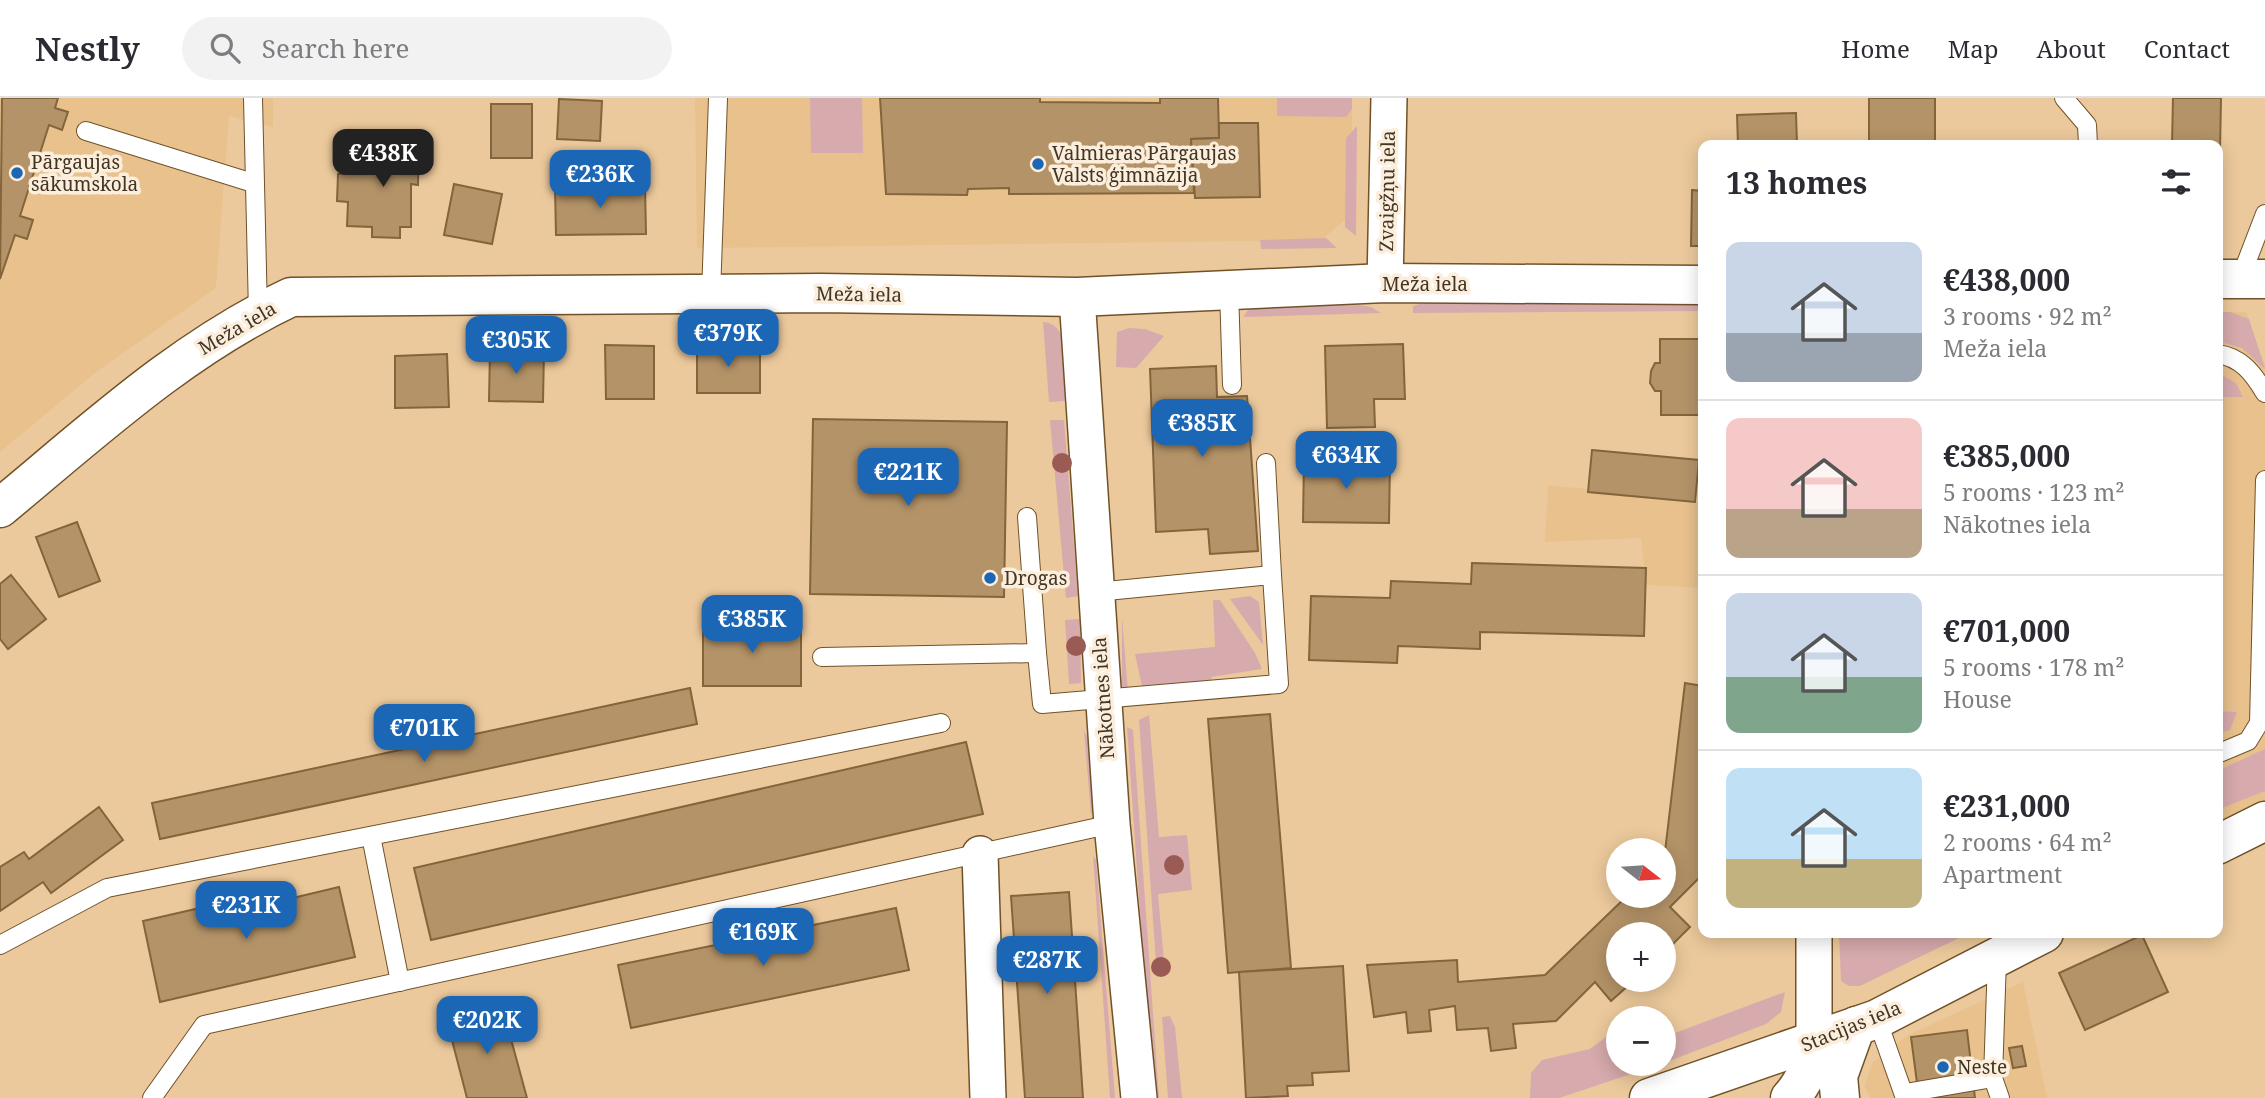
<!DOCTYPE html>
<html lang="en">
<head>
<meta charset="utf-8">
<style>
  body { margin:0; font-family:"Noto Serif",serif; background:#f2f2f3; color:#2b2b33; height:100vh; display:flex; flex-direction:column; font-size:26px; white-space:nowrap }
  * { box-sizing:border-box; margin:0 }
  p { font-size:23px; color:#7c7c81 }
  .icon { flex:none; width:38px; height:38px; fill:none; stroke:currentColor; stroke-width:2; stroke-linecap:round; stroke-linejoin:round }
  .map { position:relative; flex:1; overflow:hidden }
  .drawer { position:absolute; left:1698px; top:42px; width:525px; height:798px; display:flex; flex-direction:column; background:#fff; border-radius:14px; box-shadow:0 4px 18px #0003 }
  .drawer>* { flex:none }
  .needle { width:46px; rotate:107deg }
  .controls { position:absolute; left:1606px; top:740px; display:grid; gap:14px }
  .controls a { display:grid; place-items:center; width:70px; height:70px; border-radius:50%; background:#fff; box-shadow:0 4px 18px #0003; font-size:35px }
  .price { position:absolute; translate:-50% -60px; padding:0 16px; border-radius:14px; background:#1b66b5; color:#fff; font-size:23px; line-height:46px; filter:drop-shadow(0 2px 4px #0008) }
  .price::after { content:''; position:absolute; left:50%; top:42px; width:21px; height:16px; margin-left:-10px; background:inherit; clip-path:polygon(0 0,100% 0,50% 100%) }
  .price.active { background:#222; color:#fff }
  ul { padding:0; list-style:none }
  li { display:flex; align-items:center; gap:21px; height:175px; padding:0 28px }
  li+li { border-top:2px solid #e1e1e2 }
  li span { display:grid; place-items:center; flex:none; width:196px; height:140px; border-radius:14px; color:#555 }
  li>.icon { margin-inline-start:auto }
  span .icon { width:84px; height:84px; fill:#fffc; stroke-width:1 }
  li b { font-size:30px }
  h2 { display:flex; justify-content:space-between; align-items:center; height:84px; padding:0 28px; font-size:30px }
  header { display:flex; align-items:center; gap:42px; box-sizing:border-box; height:98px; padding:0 35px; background:#fff; border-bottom:2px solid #e1e1e2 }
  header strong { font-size:33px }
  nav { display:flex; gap:38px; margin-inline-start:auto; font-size:24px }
  .search { width:490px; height:63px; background:#f2f2f3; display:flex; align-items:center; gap:18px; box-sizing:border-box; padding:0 24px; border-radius:38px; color:#7c7c81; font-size:26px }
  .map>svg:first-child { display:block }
  .built { fill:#e8c18d }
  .green { fill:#d7aaad }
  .building { fill:#b49368; stroke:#84653b; stroke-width:2 }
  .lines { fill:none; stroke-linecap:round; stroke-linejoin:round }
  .service-casing { stroke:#705228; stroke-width:20 }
  .minor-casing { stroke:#705228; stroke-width:38 }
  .tertiary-casing { stroke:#705228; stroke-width:41 }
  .secondary-casing { stroke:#705228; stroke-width:41 }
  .service { stroke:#fff; stroke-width:18 }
  .minor { stroke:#fff; stroke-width:35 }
  .tertiary { stroke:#fff; stroke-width:38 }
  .secondary { stroke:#fff; stroke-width:38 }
  .tree { fill:#9a5b54 }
  .poi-dot { fill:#1b66b5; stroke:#fceedc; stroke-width:2.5 }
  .labels { text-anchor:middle; stroke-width:7; stroke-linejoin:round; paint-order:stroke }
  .poi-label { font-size:19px; fill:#433523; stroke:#fceedc; text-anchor:start }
  .street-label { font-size:19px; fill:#433523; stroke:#fceedc }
</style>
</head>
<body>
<header>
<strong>Nestly</strong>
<div class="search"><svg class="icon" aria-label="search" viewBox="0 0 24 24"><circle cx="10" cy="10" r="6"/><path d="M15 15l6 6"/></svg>Search here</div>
<nav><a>Home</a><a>Map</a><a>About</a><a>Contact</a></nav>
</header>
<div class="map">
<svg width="2265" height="1000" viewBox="0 0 2265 1000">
  <rect width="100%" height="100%" fill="#ecc99c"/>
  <!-- built -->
  <g class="built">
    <polygon points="0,0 273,0 273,29 229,18 216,190 96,274 0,354"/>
    <polygon points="695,0 1352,0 1352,116 1321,142 697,150"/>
    <polygon points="2246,214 2265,267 2265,703 2217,724 2217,215"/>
    <polygon points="1548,387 1703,403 1703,490 1646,487 1641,440 1545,444"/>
    <polygon points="2023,884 2047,1000 1871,1000 1864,988 1873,964 1908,937"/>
  </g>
  <!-- green -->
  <g class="green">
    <polygon points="810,0 862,0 863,55 811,55"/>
    <polygon points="1277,0 1352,0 1352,11 1346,19 1277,18"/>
    <polygon points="1357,28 1356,138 1345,129 1346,40"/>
    <polygon points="1326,140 1337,150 1261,151 1260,142"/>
    <polygon points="1696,203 1703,207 1703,213 1413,215 1413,208 1426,204"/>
    <polygon points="1359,207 1371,209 1381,215 1243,219 1248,212 1256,210"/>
    <polygon points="2217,214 2230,214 2249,221 2265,271 2242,250 2217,243"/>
    <path d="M1043,224C1074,225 1064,282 1065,303L1049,304Z"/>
    <polygon points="1129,230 1145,231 1164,238 1136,270 1116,269 1117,234"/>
    <polygon points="2222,277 2236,285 2243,299 2217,299 2217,278"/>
    <polygon points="1050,322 1064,322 1078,498 1066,500"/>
    <polygon points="1250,498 1259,504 1263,547 1230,501"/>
    <polygon points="1213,502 1220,502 1255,555 1262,571 1211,579 1213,588 1143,593 1135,556 1215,549"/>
    <polygon points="1122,519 1128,594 1122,588"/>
    <polygon points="1080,521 1081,585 1069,586 1065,522"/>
    <polygon points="2217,613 2237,614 2230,632 2217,635"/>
    <polygon points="1149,617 1159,739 1187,737 1192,792 1158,796 1165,875 1157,879 1139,622"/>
    <polygon points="1127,629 1133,632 1159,1000 1153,1000"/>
    <polygon points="1084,633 1089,641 1095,708 1091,717"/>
    <polygon points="2265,651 2265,693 2217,712 2217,673"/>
    <polygon points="1093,758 1096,762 1115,1000 1110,1000"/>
    <polygon points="1839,835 1969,835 1860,888 1849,888 1841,883"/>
    <polygon points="1785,894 1781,914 1766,926 1664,965 1664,939"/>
    <polygon points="1170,918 1175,929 1182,1000 1168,1000 1162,919"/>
    <polygon points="1614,933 1619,941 1619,966 1661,966 1559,1000 1530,1000 1531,975 1542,962 1590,951"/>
  </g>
  <!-- building -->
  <g class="building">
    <polygon points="2,0 58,0 55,10 68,14 62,32 49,27 20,118 33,122 27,141 15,137 0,181"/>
    <polygon points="880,0 1040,0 1040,4 1160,5 1160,0 1218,0 1219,40 1191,41 1194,95 1009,96 1009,90 968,91 967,97 886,96"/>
    <rect x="1869" y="0" width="66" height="47"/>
    <polygon points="2173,0 2221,0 2220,55 2217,47 2172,47"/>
    <polygon points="559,1 602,3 600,43 557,41"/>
    <rect x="491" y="6" width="41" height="54"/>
    <polygon points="1796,15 1797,47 1738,47 1737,17"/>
    <polygon points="1219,25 1258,25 1260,99 1195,100 1191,41 1219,40"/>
    <polygon points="385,36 419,36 418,87 411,86 411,129 400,129 400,140 372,139 372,129 347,128 348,104 337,103 338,76 357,76 357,66 374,66 374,73 386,74"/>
    <polygon points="454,86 502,96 492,146 444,137"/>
    <polygon points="555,88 645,88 646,136 556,137"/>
    <polygon points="1692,92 1703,93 1703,148 1691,148"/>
    <polygon points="1660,241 1703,241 1703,317 1661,317 1661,293 1655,293 1650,285 1651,273 1655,265 1660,265"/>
    <polygon points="1403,246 1405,301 1374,301 1375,329 1327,330 1325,248"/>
    <polygon points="605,247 654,248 654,301 606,301"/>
    <rect x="697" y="247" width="63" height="48"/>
    <polygon points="490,251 544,252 543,304 489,303"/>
    <polygon points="447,256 449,309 395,310 395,258"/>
    <polygon points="1216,268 1217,299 1247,298 1258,453 1210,456 1208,431 1156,434 1150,271"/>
    <polygon points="813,321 1007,324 1004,499 810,496"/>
    <polygon points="1592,352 1699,362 1695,404 1588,394"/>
    <polygon points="1304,362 1390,363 1389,425 1303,424"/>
    <polygon points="77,424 100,483 59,499 36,439"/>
    <polygon points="1472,465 1646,470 1644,538 1480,534 1480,551 1398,548 1397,565 1309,562 1311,498 1390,500 1391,483 1471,486"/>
    <polygon points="11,477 46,521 8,551 0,541 0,486"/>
    <polygon points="703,525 801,526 801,588 703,588"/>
    <polygon points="1685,585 1703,588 1703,776 1670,809 1690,829 1671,848 1664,842 1664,836 1659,836 1651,828 1643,836 1619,836 1619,862 1614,867 1619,873 1619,882 1627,882 1630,886 1611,903 1595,884 1556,923 1513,926 1516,950 1491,953 1488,930 1457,932 1455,908 1429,912 1431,933 1408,935 1406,914 1374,919 1367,867 1457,862 1458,884 1545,877 1627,798 1664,798 1664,762"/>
    <polygon points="690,590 697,626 160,741 152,705"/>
    <polygon points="1270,616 1291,870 1228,875 1208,621"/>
    <polygon points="966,644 983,716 431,842 414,770"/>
    <polygon points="99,709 123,742 51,795 43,784 0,813 0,769 24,754 29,761"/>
    <polygon points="339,789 355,859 160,904 143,823 274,793 276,804"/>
    <polygon points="1069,794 1083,1000 1025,1000 1011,798"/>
    <polygon points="896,810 909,872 631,930 618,867"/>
    <polygon points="2142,837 2168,894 2085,932 2059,875"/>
    <polygon points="1343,868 1349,973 1312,975 1313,987 1287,988 1288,998 1246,1000 1239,874"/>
    <polygon points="502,908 527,1000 467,1000 447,923"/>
    <polygon points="1967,932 1975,1000 1919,1000 1911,939"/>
    <polygon points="2022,948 2026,968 2013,970 2009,950"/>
  </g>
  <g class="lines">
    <!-- service casing -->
    <g class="service-casing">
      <g id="service">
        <polyline points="253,0 258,215"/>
        <polyline points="2064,0 2087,27 2088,47"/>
        <polyline points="86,33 253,85"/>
        <polyline points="2240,181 2265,116"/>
        <polyline points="1229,192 1232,287"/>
        <polyline points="711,196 718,0"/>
        <path d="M2217,256C2241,259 2253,275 2265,295"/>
        <polyline points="1266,365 1272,477"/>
        <polyline points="1027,419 1037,555"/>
        <polyline points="822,559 1037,555 1042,606 1279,586 1272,477 1096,494"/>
        <polyline points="2217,656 2248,643 2259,625 2265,382"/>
        <polyline points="371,738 400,884"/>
        <polyline points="0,847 107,790 941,625"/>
        <polyline points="1997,861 1993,980 2000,1000"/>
        <polyline points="1877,921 1905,1000"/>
        <polyline points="1905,995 1993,980"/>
        <polyline points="152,1000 204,927 1112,726"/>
      </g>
    </g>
    <!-- minor casing -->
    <g class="minor-casing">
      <g id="minor">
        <polyline points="1385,185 1389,0"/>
        <polyline points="1077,199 1112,726 1139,1000"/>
        <polyline points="980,756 988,1000"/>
        <polyline points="1814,944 1814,835"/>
      </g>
    </g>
    <!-- tertiary casing -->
    <g class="tertiary-casing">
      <g id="tertiary">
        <polyline points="2217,181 2265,181"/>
        <path d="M0,410C93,333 181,251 291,199L821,195L1077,199L1385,185L1703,187"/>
      </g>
    </g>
    <!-- secondary casing -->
    <g class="secondary-casing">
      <g id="secondary">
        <polyline points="2217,747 2265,723"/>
        <polyline points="1649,1000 1877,921 2044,835"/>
        <path d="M1790,1000C1805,984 1811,966 1814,944"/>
        <polyline points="1840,1000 1838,978 1856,928"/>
      </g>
    </g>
    <!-- service -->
    <use href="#service" class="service"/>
    <!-- minor -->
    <use href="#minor" class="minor"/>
    <!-- tertiary -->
    <use href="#tertiary" class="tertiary"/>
    <!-- secondary -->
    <use href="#secondary" class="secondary"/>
  </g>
  <!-- trees -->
  <g class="tree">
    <circle cx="1062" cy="365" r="10"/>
    <circle cx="1076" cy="548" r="10"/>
    <circle cx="1174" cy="767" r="10"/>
    <circle cx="1161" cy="869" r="10"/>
  </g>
  <!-- markers -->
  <g class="poi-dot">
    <circle cx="1038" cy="66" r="7"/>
    <circle cx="17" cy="75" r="7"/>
    <circle cx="990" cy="480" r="7"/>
    <circle cx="1943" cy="969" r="7"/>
  </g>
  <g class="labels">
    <!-- poi labels -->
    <g class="poi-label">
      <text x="1052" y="62">Valmieras Pārgaujas<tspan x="1052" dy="22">Valsts ģimnāzija</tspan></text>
      <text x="31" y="71">Pārgaujas<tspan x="31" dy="22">sākumskola</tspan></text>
      <text x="1004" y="487">Drogas</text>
      <text x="1957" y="976">Neste</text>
    </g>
    <!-- street labels -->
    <g class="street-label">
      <text transform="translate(1387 93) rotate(-89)" y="7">Zvaigžņu iela</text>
      <text x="1425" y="193">Meža iela</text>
      <text transform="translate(859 196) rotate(1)" y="7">Meža iela</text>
      <text transform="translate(237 230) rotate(-30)" y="7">Meža iela</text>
      <text transform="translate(1103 600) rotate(-94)" y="7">Nākotnes iela</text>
      <text transform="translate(1851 928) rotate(-22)" y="7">Stacijas iela</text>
    </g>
  </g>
</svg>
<div class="controls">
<a><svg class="needle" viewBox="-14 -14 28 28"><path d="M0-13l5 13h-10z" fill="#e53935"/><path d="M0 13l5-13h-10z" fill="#7c7c81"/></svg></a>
<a>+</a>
<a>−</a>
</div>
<b class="price active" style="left:383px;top:91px">€438K</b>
<b class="price" style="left:600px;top:112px">€236K</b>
<b class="price" style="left:728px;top:271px">€379K</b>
<b class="price" style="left:516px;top:278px">€305K</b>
<b class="price" style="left:1202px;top:361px">€385K</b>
<b class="price" style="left:1346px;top:393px">€634K</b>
<b class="price" style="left:908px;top:410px">€221K</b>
<b class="price" style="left:752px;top:557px">€385K</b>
<b class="price" style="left:424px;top:666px">€701K</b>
<b class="price" style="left:246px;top:843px">€231K</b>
<b class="price" style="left:763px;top:870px">€169K</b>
<b class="price" style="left:1047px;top:898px">€287K</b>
<b class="price" style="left:487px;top:958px">€202K</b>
<section class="drawer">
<h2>13 homes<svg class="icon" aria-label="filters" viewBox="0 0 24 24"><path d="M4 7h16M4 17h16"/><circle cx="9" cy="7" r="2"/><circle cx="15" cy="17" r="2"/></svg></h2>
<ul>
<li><span style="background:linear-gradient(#c9d6e8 65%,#9aa5b1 0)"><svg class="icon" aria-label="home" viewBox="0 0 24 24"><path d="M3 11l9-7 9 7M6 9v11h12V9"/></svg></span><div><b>€438,000</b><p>3 rooms · 92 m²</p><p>Meža iela</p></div></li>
<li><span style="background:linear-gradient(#f6c9c9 65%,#b9a48a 0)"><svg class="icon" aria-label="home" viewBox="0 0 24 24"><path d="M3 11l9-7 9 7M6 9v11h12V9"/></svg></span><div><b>€385,000</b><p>5 rooms · 123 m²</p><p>Nākotnes iela</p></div></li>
<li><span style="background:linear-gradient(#c9d6e8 60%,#7fa58c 0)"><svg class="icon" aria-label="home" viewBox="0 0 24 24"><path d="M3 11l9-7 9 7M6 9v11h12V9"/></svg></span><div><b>€701,000</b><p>5 rooms · 178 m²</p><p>House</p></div></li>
<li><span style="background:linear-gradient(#bfe0f5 65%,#c2b280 0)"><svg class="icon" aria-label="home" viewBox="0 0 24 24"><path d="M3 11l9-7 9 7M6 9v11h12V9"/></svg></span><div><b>€231,000</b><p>2 rooms · 64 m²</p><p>Apartment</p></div></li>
</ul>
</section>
</div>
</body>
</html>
